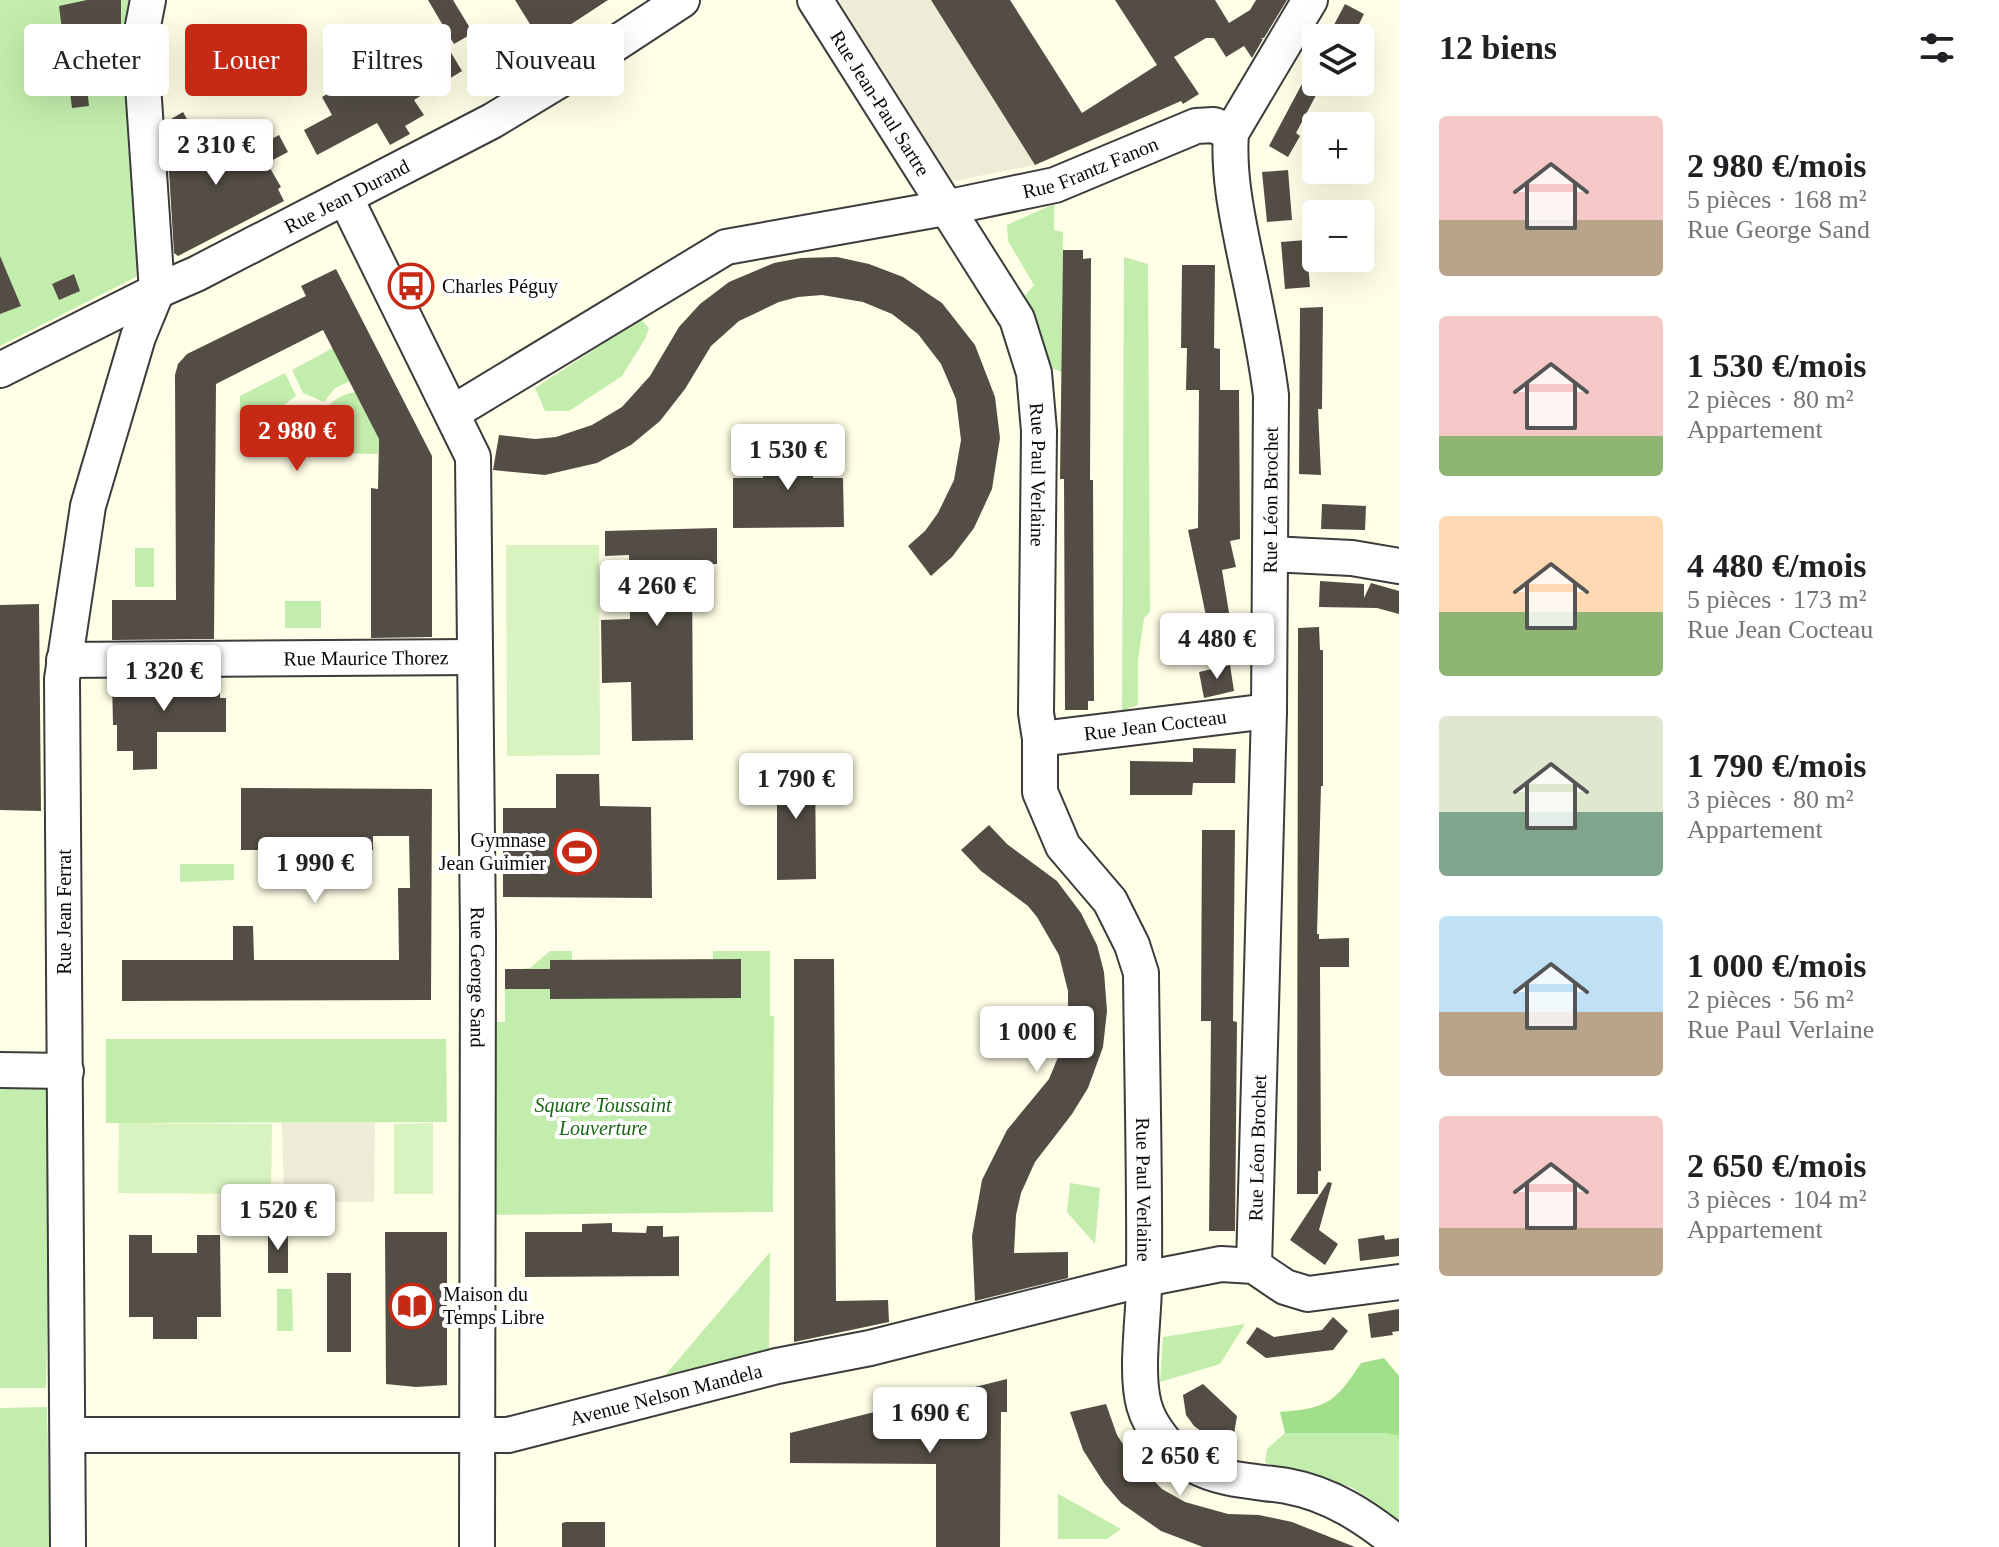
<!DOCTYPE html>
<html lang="fr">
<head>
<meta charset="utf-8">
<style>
  body { margin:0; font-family:"Times New Roman",serif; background:#f2f2f2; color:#202124; height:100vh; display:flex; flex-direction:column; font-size:30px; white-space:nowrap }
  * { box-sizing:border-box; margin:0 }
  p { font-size:26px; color:#757577 }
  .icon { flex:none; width:44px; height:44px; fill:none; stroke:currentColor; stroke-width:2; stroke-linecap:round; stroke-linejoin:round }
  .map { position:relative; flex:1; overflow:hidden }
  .panel { display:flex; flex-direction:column; background:#fff; width:600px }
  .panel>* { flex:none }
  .banner { position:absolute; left:24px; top:24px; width:760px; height:72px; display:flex; gap:16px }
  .tools { position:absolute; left:1302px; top:24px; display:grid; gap:16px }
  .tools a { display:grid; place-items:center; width:72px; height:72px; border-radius:8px; background:#fff; box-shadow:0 8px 32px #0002; font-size:40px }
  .price { position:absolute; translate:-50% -68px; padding:0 18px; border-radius:8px; background:#fff; color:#222; font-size:26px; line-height:52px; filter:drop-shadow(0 2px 4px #0008) }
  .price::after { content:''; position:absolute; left:50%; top:48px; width:24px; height:18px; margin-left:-12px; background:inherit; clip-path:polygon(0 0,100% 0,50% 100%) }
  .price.current { background:#c62a15; color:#fff }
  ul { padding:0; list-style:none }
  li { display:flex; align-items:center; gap:24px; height:200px; padding:0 40px }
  li span { display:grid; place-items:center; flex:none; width:224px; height:160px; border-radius:8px; color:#555 }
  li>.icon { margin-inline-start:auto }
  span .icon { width:96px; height:96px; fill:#fffc; stroke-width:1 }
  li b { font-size:34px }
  h2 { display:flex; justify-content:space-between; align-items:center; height:96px; padding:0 40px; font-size:34px }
  .tag { padding:0 28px; border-radius:8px; background:#fff; box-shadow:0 8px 32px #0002; font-size:28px; line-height:72px }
  .tag.current { background:#c62a15; color:#fff }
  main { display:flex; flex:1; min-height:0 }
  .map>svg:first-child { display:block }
  .green { fill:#c3edac }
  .forest { fill:#a2df8a }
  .pitch { fill:#d8f3bf }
  .plaza { fill:#eeecd6 }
  .building { fill:#534d45 }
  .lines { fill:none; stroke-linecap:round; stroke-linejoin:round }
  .minor-casing { stroke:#3c3c3c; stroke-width:38 }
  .minor { stroke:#fff; stroke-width:34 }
  .labels { text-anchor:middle; stroke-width:8; stroke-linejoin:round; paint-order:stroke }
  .street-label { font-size:20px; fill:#090909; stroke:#fff }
  .poi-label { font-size:20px; fill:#090909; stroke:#fff; text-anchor:start }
  .park-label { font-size:20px; font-style:italic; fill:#196615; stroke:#fff }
</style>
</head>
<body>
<main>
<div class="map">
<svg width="1399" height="1547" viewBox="0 0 1399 1547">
  <rect width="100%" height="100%" fill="#fffee6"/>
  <!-- green -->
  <g class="green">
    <polygon points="0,0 135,0 125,80 139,270 136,277 0,346"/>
    <polygon points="1054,204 1054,230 1063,232 1062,372 1041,364 1020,302 1034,285 1008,241 1007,225"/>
    <polygon points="1124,257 1148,264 1150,612 1144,618 1138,661 1138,705 1122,711"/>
    <polygon points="641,319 649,328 645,339 622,376 569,411 545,411 535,388"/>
    <polygon points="333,348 350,381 335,388 324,402 303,393 292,370"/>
    <polygon points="285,373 296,396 278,409 273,430 240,434 240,396"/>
    <path d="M355,392L379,439L378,454L252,452V439C270,436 290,440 309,440C322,416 327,397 355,392Z"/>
    <rect x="135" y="548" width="19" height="39"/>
    <rect x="285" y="601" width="36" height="27"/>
    <polygon points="180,864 234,864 234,880 180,882"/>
    <polygon points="550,951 572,951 572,960 550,960 741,998 741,959 713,959 713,951 770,951 770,1016 774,1016 773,1212 493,1215 492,1022 505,1022 505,989 520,988 520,969 530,968"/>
    <polygon points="106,1039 446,1039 447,1122 106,1123"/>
    <polygon points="0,1081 53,1083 46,1388 0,1388"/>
    <polygon points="1070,1183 1100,1188 1095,1244 1067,1212"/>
    <polygon points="770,1252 769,1350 662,1379"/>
    <polygon points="277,1289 292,1289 293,1331 277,1331"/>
    <polygon points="1245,1324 1220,1364 1160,1382 1163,1337"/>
    <polygon points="47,1407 50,1547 0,1547 0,1408"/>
    <polygon points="1285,1433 1385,1433 1399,1436 1399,1521 1353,1488 1265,1463 1267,1449"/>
    <polygon points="1058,1494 1062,1496 1121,1529 1107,1539 1058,1539"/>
  </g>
  <!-- forest -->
  <path class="forest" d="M1384,1358L1399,1376V1436L1385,1433H1285L1280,1412C1327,1408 1335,1403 1361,1363Z"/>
  <!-- pitch -->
  <g class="pitch">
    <polygon points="506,545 599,545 600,755 507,756"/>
    <polygon points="119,1123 272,1124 271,1194 118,1193"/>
    <polygon points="433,1123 433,1194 394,1194 394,1124"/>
  </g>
  <!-- plaza -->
  <g class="plaza">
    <polygon points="833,0 931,0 1035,165 949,182"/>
    <polygon points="375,1122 374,1202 284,1201 282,1123"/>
  </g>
  <!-- building -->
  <g class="building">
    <polygon points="87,0 121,0 121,59 85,67 89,106 72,108 59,6"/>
    <polygon points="428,0 453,0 473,33 454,44"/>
    <polygon points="515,0 608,0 556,34 564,48 522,74 503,44 533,29"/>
    <polygon points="931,0 1010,0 1082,113 1157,65 1115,0 1215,0 1229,23 1250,10 1256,0 1287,0 1264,38 1260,38 1263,39 1252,58 1244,46 1226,57 1214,38 1206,38 1174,57 1199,94 1183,104 1181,101 1035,165"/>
    <polygon points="1345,4 1364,14 1352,38 1327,38"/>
    <polygon points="219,29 239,65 213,79 193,44"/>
    <polygon points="444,41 462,71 414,100 424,115 405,126 410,134 390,145 377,123 317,155 304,130 332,115 322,97 331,92 324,81 373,54 386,76"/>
    <polygon points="1303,82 1323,82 1296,133 1300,136 1288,157 1269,146"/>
    <polygon points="183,112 194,132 192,134 214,170 279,135 288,152 267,163 281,187 278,189 284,201 178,256 174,253 166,122"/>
    <polygon points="1288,170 1292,220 1267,222 1262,172"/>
    <polygon points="1306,240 1310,287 1285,289 1281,242"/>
    <polygon points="1063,250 1083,250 1083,259 1091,258 1090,480 1093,480 1094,701 1088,701 1088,710 1065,710 1064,479 1060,479"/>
    <polygon points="0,256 21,306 0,314"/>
    <polygon points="837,257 869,264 903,277 942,303 975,345 995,397 1000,438 992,489 974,528 952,557 931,576 908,546 925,531 938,513 954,480 961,440 956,399 941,364 918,334 892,314 863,302 822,295 798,297 779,302 739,321 711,346 685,389 660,421 631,445 597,463 545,475 493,470 499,435 535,439 556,437 592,425 622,407 650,376 679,327 700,304 729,282 774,263 801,258"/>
    <polygon points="1182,265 1215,265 1214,348 1220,349 1220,390 1239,390 1240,539 1230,541 1236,567 1222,570 1231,625 1209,630 1188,530 1198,528 1199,390 1186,390 1187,348 1181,348"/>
    <polygon points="336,269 432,456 432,637 371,638 371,488 378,489 379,439 323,330 216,384 214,639 112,640 112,600 176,600 175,375 178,364 187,354 306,296 301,286"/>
    <polygon points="74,274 80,291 59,300 52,284"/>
    <polygon points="1323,307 1322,409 1318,409 1321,475 1299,474 1300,308"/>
    <polygon points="763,441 813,441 813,478 843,478 844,527 733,528 733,478 763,478"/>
    <polygon points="1322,504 1366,506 1365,530 1321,529"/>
    <polygon points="717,528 717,564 692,564 693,740 632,741 631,682 602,683 601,620 630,619 629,555 605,556 605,531"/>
    <polygon points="1320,581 1364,584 1364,598 1371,583 1399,591 1399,614 1377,608 1319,607"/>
    <polygon points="39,604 41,811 0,810 0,605"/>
    <polygon points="1319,627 1320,650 1323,650 1323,786 1321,786 1317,934 1319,934 1319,939 1349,938 1349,967 1320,967 1321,1171 1318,1171 1318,1194 1297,1194 1298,628"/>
    <polygon points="1230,665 1234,691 1204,698 1199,672"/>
    <polygon points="220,679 220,698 226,698 226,732 157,732 157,769 133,770 133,751 117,751 117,725 113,725 112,680"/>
    <polygon points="1193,748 1236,749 1235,783 1193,783 1192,795 1130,795 1130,761 1193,762"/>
    <polygon points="777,762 815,762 816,879 777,880"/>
    <polygon points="556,774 599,774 600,806 651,807 652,898 503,897 503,808 556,808"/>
    <polygon points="241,788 432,789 431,1000 122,1001 122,960 233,960 233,926 253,926 254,960 399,960 398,888 410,888 409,836 373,836 373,850 241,850"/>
    <polygon points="989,825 1007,844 1057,881 1081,913 1097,945 1104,972 1107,1011 1103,1047 1088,1088 1072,1114 1035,1162 1021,1193 1016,1215 1014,1253 1068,1252 1068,1278 975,1301 972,1236 982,1180 1007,1130 1049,1079 1064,1043 1068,1009 1068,991 1059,955 1037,917 1028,906 981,871 961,850"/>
    <polygon points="1202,830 1235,830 1233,1021 1237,1022 1235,1231 1209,1231 1211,1021 1201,1021"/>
    <polygon points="741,959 741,998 550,999 550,989 505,989 505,969 550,969 550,960"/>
    <polygon points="794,959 834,959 836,1301 888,1300 889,1322 794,1342"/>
    <polygon points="1328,1182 1332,1183 1319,1230 1338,1244 1325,1265 1290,1240"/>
    <polygon points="612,1223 612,1232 646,1233 647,1226 663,1226 663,1237 679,1236 679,1276 525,1277 525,1232 582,1232 582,1224"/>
    <rect x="268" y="1231" width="20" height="42"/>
    <polygon points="385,1232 447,1232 447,1385 416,1387 386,1384"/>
    <polygon points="129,1235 152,1235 152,1253 197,1253 197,1235 220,1235 221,1317 197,1317 197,1339 153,1339 153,1317 129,1317"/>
    <polygon points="1384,1235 1385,1240 1399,1238 1399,1256 1360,1261 1358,1239"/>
    <rect x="327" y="1273" width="24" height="79"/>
    <polygon points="1399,1309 1399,1331 1392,1332 1393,1335 1371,1338 1368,1314"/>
    <polygon points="1333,1317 1348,1331 1333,1350 1266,1358 1246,1343 1257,1327 1274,1337 1322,1330"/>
    <polygon points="1007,1379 1007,1412 1001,1412 1000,1547 936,1547 936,1464 790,1463 790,1433"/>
    <polygon points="1203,1384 1237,1416 1232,1446 1213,1440 1194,1426 1186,1415 1183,1395"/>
    <polygon points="1106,1404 1117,1435 1133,1460 1162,1489 1185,1502 1228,1514 1259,1515 1292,1522 1355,1547 1203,1547 1161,1531 1121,1503 1104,1483 1083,1450 1070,1412"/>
    <polygon points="566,1522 605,1522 605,1547 562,1547 562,1523"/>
  </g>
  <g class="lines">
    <!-- minor casing -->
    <g class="minor-casing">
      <g id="minor">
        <path id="s1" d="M815,0L1017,319L1034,373L1039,431L1036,713L1040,739V792L1063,846L1110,901L1132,945L1141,973C1142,1076 1145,1180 1144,1283C1144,1318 1135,1372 1144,1405C1150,1428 1172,1454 1193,1465C1222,1481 1255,1481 1287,1486C1331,1494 1365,1517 1399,1544"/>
        <path id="s2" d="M345,197L473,457L478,934L477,1547"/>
        <path id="s3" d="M0,370L157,291L196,274L492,121L560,80L682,0"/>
        <path id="s4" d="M452,413L726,247L945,208L1055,185L1196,126L1214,125L1231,133"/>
        <polyline points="1270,554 1352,558 1399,566"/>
        <path id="s5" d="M64,660L475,657"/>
        <path id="s6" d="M1040,739L1269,711"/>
        <polyline points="0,1070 66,1071"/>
        <path id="s7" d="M1254,1266L1269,711L1271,395C1265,348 1255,302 1245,255C1237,216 1228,174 1231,133L1310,0"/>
        <path id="s8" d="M69,1435H508L777,1366L870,1348L1144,1279L1221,1264L1254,1266L1285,1287L1308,1294L1399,1282"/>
        <polyline points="68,1547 62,679 88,506 138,337 157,291 140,41 148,0"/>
      </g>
    </g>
    <!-- minor -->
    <use href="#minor" class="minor"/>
  </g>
  <!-- icons -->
  <defs>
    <g id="bus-ring" transform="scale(2.3)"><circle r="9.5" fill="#fff" stroke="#c62a15" stroke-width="1.5"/><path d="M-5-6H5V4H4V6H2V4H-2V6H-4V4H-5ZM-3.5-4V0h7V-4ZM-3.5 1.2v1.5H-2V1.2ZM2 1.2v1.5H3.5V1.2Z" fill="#c62a15"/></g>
    <g id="stadium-ring" transform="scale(2.3)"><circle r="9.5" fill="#fff" stroke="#c62a15" stroke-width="1.5"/><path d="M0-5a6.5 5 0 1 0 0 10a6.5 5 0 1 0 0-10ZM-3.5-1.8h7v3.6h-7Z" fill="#c62a15"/></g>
    <g id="library-ring" transform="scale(2.3)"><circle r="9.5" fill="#fff" stroke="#c62a15" stroke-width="1.5"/><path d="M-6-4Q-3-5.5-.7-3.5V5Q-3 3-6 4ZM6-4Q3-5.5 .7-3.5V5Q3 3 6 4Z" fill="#c62a15"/></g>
  </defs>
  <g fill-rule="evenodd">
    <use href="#bus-ring" x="411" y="286"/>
    <use href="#stadium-ring" x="577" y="852"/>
    <use href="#library-ring" x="412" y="1306"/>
  </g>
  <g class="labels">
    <!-- street labels -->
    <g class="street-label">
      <text dy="7" stroke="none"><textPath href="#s1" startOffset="122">Rue Jean-Paul Sartre</textPath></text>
      <text dy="7" stroke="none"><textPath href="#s4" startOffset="694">Rue Frantz Fanon</textPath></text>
      <text dy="7" stroke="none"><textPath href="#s3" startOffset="388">Rue Jean Durand</textPath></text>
      <text dy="7" stroke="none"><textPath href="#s1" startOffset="536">Rue Paul Verlaine</textPath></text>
      <text dy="7" stroke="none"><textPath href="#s7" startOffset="766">Rue Léon Brochet</textPath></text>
      <text dy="7" stroke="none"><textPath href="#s5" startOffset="302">Rue Maurice Thorez</textPath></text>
      <text dy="7" stroke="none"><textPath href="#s6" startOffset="116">Rue Jean Cocteau</textPath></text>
      <text transform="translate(64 912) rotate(-90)" y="7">Rue Jean Ferrat</text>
      <text dy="7" stroke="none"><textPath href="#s2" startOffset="810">Rue George Sand</textPath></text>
      <text dy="7" stroke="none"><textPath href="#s7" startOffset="118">Rue Léon Brochet</textPath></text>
      <text dy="7" stroke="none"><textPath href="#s1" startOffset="1280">Rue Paul Verlaine</textPath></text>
      <text dy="7" stroke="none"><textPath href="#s8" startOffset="602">Avenue Nelson Mandela</textPath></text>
    </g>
    <!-- poi labels -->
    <g class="poi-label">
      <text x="442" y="293">Charles Péguy</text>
      <text x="546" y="847" text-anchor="end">Gymnase<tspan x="546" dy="23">Jean Guimier</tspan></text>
      <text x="443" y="1301">Maison du<tspan x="443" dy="23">Temps Libre</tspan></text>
    </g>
    <!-- park labels -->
    <g class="park-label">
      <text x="603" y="1112">Square Toussaint<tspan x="603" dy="23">Louverture</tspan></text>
    </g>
  </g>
</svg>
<div class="tools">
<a><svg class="icon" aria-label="layers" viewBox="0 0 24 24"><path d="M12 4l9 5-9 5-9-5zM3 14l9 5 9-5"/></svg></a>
<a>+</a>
<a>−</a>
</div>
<b class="price" style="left:216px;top:187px">2 310 €</b>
<b class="price current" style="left:297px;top:473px">2 980 €</b>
<b class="price" style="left:788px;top:492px">1 530 €</b>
<b class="price" style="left:657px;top:628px">4 260 €</b>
<b class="price" style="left:1217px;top:681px">4 480 €</b>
<b class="price" style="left:164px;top:713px">1 320 €</b>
<b class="price" style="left:796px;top:821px">1 790 €</b>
<b class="price" style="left:315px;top:905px">1 990 €</b>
<b class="price" style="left:1037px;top:1074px">1 000 €</b>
<b class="price" style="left:278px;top:1252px">1 520 €</b>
<b class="price" style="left:930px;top:1455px">1 690 €</b>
<b class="price" style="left:1180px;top:1498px">2 650 €</b>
<div class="banner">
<a class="tag">Acheter</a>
<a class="tag current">Louer</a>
<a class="tag">Filtres</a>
<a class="tag">Nouveau</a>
</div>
</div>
<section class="panel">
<h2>12 biens<svg class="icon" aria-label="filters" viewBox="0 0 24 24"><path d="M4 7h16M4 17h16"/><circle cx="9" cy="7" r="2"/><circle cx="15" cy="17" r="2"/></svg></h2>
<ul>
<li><span style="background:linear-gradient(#f6c9c9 65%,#b9a48a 0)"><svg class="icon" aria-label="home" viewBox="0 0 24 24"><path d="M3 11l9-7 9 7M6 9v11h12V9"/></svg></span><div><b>2 980 €/mois</b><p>5 pièces · 168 m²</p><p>Rue George Sand</p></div></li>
<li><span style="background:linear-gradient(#f6c9c9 75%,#8fb573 0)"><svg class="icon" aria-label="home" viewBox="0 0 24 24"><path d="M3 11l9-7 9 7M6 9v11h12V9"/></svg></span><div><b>1 530 €/mois</b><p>2 pièces · 80 m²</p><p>Appartement</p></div></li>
<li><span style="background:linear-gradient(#ffd9b3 60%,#8fb573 0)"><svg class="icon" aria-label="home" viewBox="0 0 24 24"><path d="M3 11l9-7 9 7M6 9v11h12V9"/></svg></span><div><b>4 480 €/mois</b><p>5 pièces · 173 m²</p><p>Rue Jean Cocteau</p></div></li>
<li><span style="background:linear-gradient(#dfe7d0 60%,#7fa58c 0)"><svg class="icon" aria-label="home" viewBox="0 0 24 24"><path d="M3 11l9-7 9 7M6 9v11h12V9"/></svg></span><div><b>1 790 €/mois</b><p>3 pièces · 80 m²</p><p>Appartement</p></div></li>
<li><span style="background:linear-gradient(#bfe0f5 60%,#b9a48a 0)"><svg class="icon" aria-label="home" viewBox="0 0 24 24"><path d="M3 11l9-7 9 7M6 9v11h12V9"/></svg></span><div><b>1 000 €/mois</b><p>2 pièces · 56 m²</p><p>Rue Paul Verlaine</p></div></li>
<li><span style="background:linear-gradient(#f6c9c9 70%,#b9a48a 0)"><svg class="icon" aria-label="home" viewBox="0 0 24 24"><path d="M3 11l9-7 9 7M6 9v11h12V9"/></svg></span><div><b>2 650 €/mois</b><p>3 pièces · 104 m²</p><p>Appartement</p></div></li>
</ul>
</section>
</main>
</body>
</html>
